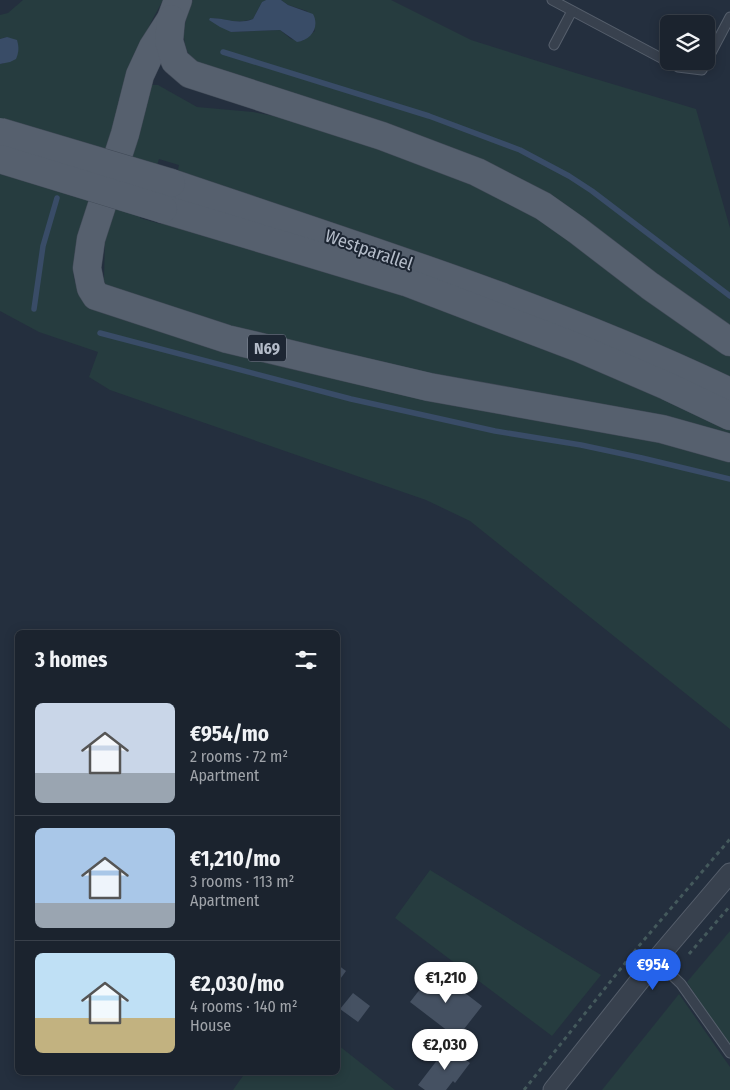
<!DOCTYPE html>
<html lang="en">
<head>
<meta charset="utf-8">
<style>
  body { margin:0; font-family:"Fira Sans Condensed",sans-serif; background:#282f3a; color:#f1f3f6; height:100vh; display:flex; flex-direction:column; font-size:19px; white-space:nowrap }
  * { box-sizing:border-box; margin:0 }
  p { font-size:16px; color:#a0a4aa }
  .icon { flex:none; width:28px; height:28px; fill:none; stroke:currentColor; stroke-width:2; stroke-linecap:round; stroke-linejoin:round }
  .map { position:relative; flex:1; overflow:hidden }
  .drawer { position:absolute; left:15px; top:630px; width:325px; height:445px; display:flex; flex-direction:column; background:#1b232e; border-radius:8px; box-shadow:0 2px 12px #0003,0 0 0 1px #39404a }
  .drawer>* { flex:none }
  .fabs { position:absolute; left:660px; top:15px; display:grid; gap:10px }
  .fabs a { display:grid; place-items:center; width:55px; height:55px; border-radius:8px; background:#1b232e; box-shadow:0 2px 12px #0003,0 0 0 1px #39404a; font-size:25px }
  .price { position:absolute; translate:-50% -42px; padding:0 11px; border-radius:18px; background:#fff; color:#222; font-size:16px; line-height:32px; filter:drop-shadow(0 1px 2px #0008) }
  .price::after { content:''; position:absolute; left:50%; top:30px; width:15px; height:11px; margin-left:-8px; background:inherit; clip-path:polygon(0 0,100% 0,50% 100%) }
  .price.on { background:#2563eb; color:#fff }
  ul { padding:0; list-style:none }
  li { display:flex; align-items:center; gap:15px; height:125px; padding:0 20px }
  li+li { border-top:1px solid #39404a }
  li span { display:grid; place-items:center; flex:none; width:140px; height:100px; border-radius:8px; color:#555 }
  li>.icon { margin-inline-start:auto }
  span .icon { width:60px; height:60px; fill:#fffc; stroke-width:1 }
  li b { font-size:21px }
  h2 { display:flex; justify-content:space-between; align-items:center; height:60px; padding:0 20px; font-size:21px }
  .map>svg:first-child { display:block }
  .green { fill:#263c3f }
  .water { fill:#394c67 }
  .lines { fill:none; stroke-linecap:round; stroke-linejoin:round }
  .stream { stroke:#394c67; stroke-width:5.5 }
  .building { fill:#455162 }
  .lane-casing { stroke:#565f6c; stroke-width:11 }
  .street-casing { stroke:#565f6c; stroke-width:21 }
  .primary-casing { stroke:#414a57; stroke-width:29 }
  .path { stroke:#44595c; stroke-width:3; stroke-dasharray:4 4; stroke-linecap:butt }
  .lane { stroke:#38414e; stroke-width:9 }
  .street { stroke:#38414e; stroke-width:19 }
  .primary { stroke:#56606e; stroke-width:28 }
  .primary-bridge-casing { stroke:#414a57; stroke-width:29; stroke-linecap:butt }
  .primary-bridge { stroke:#56606e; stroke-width:28 }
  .labels { text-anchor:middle; stroke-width:4; stroke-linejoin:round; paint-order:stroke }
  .shield { fill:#1d2633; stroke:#878f9c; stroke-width:1 }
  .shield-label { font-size:16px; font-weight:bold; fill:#b4bcc9 }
  .street-label { font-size:18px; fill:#b4bcc9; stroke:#1d2633 }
</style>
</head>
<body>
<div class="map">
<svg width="730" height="1090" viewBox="0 0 730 1090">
  <rect width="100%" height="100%" fill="#242f3e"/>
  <!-- green -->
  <g class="green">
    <polygon points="23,0 163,0 150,24 112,131 80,236 73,269 74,279 79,291 730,453 730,729 470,521 426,500 110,390 89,377 98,352 39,332 0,311 0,64 3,64 7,37 0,39 0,15 8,13"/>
    <path d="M193,0H266L262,2L253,19C237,24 229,20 213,18L231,32L280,30L291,39L302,41L315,31L307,11L288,5L281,0H391L471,40L579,74L696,109L730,228V334L583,220L207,72C203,68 197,63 192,58C178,42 185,17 193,0Z"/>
    <polygon points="152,85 158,85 197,107 253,112 295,120 459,174 532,212 730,351 730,387 181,175 182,172 178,170 179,165 159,159 140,218 161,224 162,221 386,282 730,423 730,441 326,357 106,285 104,281 105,235"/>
    <polygon points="430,870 601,975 552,1036 395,918"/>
    <polygon points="730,931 730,1047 687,982"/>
    <polygon points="679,994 730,1067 730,1090 602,1090"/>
    <polygon points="338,1045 395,1090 233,1090 245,1073 338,1072"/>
  </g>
  <!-- water -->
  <g class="water">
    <path d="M266,0H281L288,5L313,14C320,27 311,40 297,42L280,30L231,32L220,27L209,20L210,18C226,18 237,25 253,19L262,2Z"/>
    <path d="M7,37L17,40C19,47 19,52 16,59L10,62L0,64V39Z"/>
  </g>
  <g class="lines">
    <!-- stream -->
    <g class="stream">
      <polyline points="223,52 429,116 520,150 569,176 592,191 730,296"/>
      <polyline points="34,309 43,246 57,198"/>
      <polyline points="100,333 351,399 495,431 581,445 642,458 730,479"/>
    </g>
  </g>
  <!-- building -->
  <g class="building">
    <polygon points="338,965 346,971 338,982"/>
    <polygon points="435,970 482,1006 457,1038 410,1002"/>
    <polygon points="353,993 370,1006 358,1022 340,1009"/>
    <polygon points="448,1046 470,1063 455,1083 453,1081 446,1090 425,1090 418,1085"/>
  </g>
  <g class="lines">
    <!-- lane casing -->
    <g class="lane-casing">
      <g id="lane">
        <polyline points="552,0 678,67 702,70 730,17"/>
        <polyline points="554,45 572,11"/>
        <polyline points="656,960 681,984 730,1053"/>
      </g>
    </g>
    <!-- street casing -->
    <g class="street-casing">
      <polyline id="street" points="553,1090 656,960 730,873"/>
    </g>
    <!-- primary casing -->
    <g class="primary-casing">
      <g id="primary">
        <polyline points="178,0 171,19 153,47 140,75 125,134 91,239 87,268 91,288 96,296 227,339 323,362 429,387 662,429 730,448"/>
        <polyline points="171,19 169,41 175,61 190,74 382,136 477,172 543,206 577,230 650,286 730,342"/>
        <path d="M171,183C359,247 550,306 730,392"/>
        <polyline points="163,209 406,282 579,348 667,386 730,416"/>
      </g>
    </g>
    <!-- path -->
    <g class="path">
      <polyline points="689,954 730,906"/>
      <polyline points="524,1090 638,947 730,839"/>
    </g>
    <!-- lane -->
    <use href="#lane" class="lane"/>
    <!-- street -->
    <use href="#street" class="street"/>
    <!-- primary -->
    <use href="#primary" class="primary"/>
    <!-- primary-bridge casing -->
    <g class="primary-bridge-casing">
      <g id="primary-bridge">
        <polyline points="0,132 171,183"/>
        <polyline points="0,159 163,209"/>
      </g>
    </g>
    <!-- primary-bridge -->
    <use href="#primary-bridge" class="primary-bridge"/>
  </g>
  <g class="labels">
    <!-- shield labels -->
    <rect class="shield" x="248" y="334.5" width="38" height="27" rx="4"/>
    <g class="shield-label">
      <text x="267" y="354">N69</text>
    </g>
    <!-- street labels -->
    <g class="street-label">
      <text transform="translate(369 250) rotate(19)" y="6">Westparallel</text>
    </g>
  </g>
</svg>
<div class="fabs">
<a><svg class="icon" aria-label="layers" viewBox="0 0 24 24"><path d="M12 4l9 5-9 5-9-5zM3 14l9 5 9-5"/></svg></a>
</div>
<b class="price on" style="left:653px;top:991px">€954</b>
<b class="price" style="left:446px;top:1004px">€1,210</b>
<b class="price" style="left:445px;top:1071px">€2,030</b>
<section class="drawer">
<h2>3 homes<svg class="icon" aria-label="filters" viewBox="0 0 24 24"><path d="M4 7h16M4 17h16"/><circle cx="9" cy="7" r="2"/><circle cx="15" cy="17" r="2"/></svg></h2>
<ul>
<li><span style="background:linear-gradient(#c9d6e8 70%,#9aa5b1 0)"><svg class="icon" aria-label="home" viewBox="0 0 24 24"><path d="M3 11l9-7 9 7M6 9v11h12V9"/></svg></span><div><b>€954/mo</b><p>2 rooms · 72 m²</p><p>Apartment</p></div></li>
<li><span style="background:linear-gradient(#a9c7e8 75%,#9aa5b1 0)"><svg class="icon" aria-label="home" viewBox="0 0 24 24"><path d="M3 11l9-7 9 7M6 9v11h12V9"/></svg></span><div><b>€1,210/mo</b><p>3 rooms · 113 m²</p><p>Apartment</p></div></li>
<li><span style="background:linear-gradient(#bfe0f5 65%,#c2b280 0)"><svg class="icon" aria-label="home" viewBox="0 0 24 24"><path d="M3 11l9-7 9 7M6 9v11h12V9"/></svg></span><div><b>€2,030/mo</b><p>4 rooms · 140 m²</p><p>House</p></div></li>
</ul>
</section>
</div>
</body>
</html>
